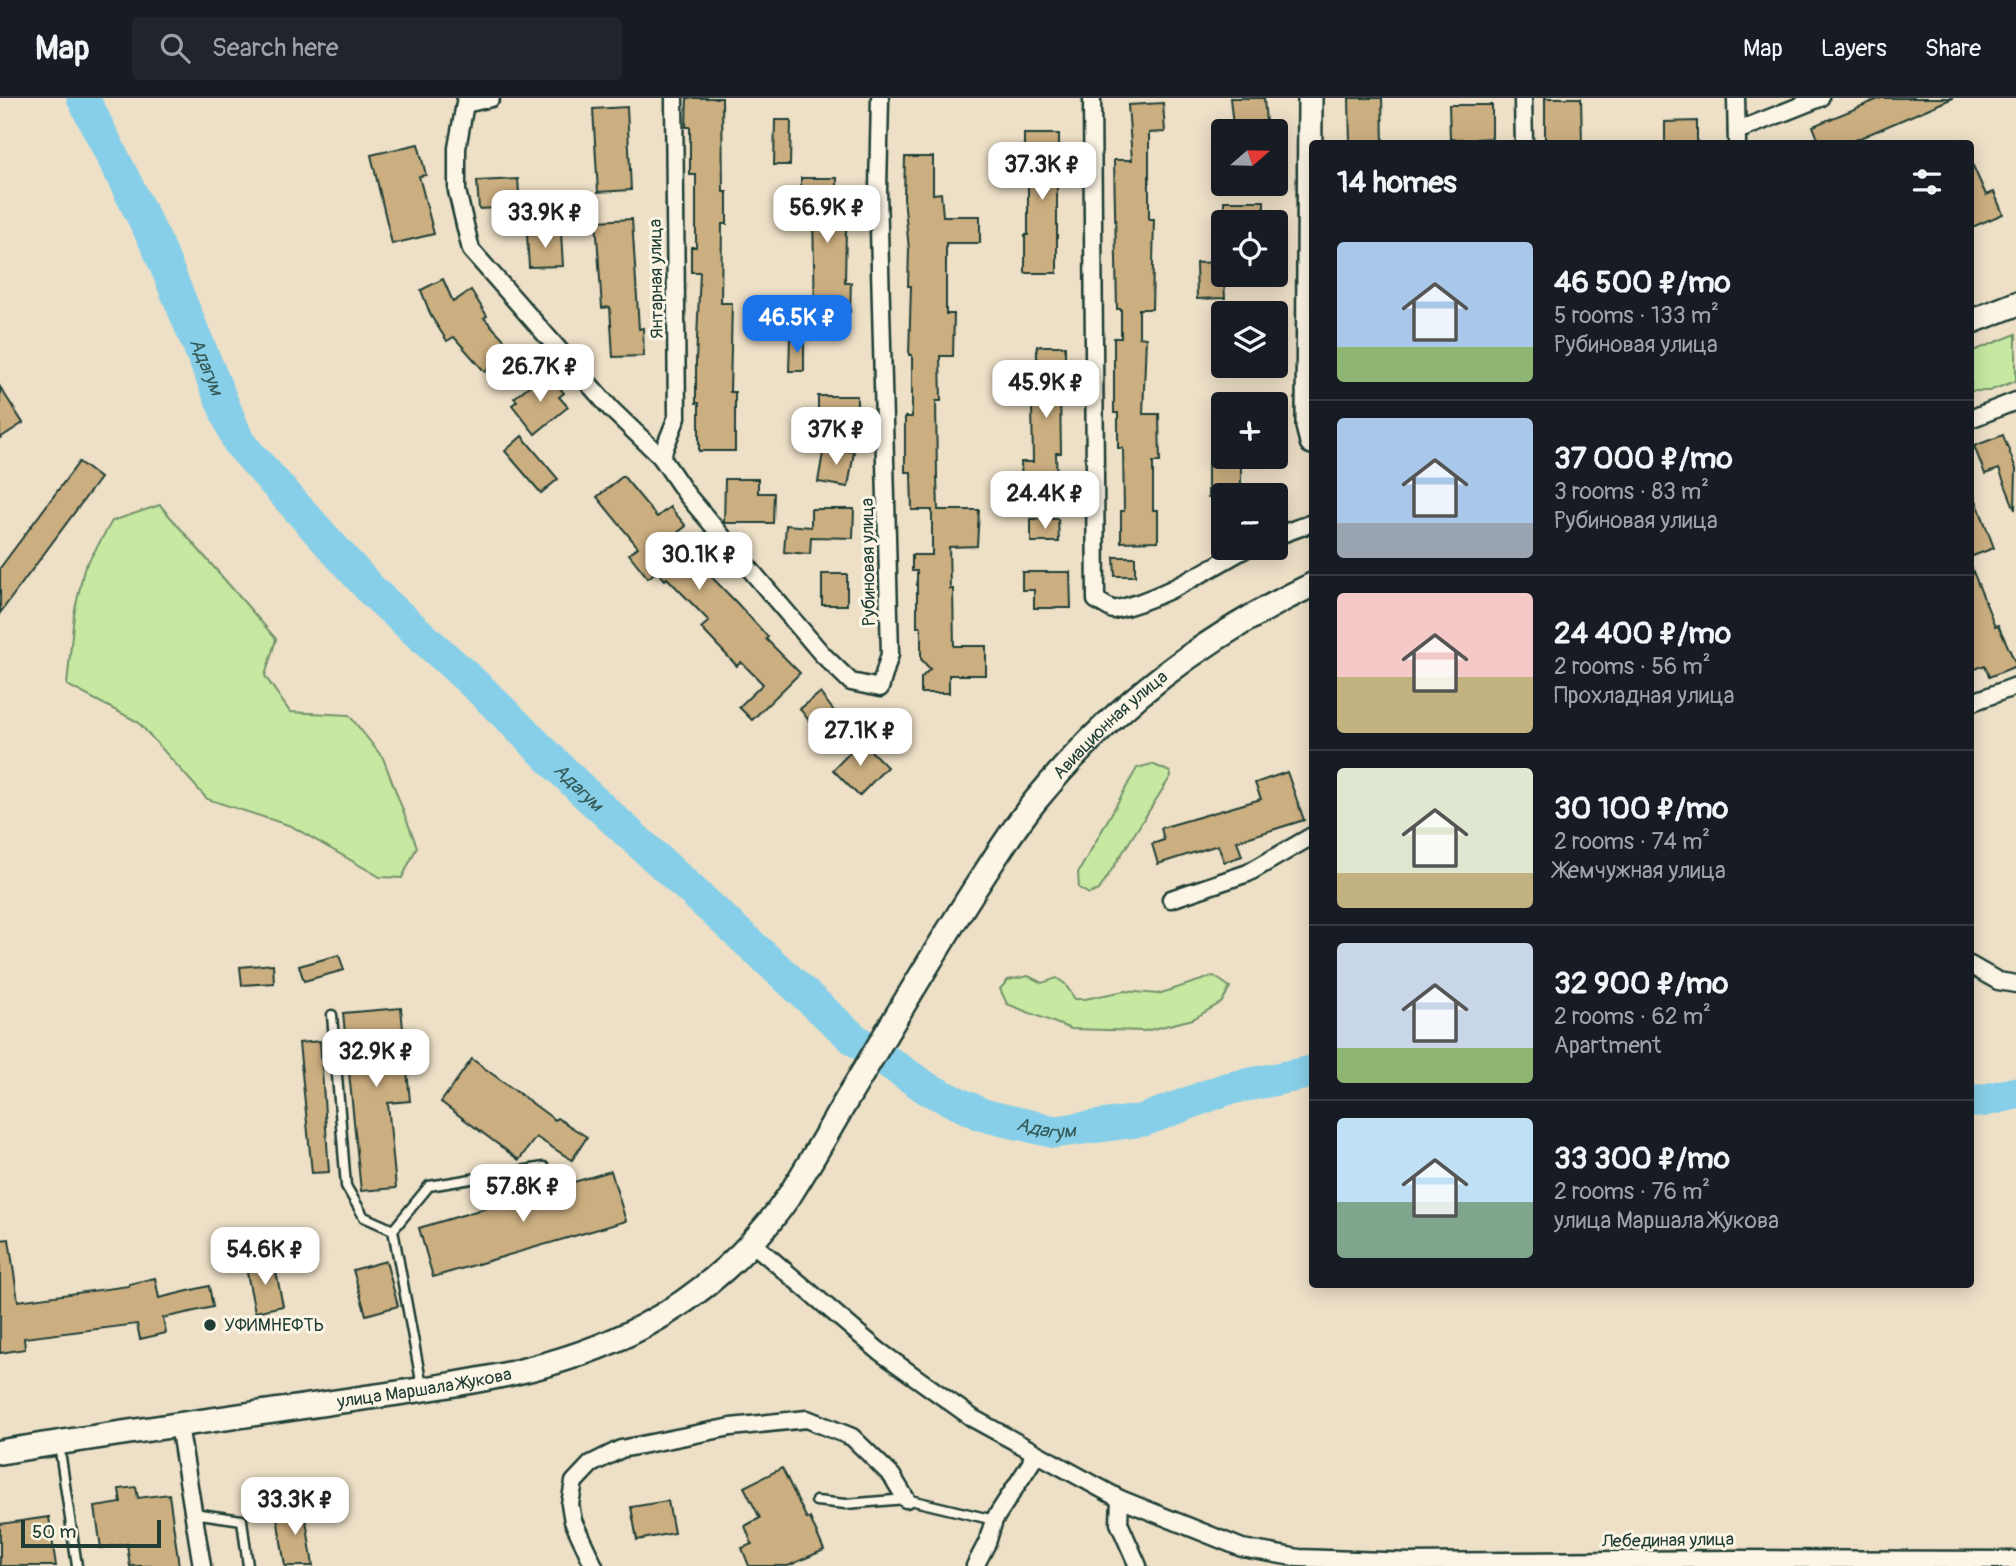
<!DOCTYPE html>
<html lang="en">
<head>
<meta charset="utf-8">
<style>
  body { margin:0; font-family:Pangolin,sans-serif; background:#20242c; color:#f1f3f6; height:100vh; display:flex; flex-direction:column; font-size:26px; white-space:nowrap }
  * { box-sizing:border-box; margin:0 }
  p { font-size:23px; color:#9ea1a6 }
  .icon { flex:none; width:38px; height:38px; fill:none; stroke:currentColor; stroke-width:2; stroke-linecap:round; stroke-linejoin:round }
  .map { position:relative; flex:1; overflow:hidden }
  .sheet { position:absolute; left:1309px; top:42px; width:665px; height:1148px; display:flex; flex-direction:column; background:#171b24; border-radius:7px; box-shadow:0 4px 18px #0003 }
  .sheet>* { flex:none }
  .needle { width:46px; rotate:70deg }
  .controls { position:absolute; left:1211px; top:21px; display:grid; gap:14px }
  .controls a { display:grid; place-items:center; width:77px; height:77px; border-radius:7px; background:#171b24; box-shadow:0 4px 18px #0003; font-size:35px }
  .scale { position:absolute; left:21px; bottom:18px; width:140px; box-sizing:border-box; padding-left:7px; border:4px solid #1f3d34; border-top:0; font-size:19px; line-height:24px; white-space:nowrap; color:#1f3d34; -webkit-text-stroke:5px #fcf5e5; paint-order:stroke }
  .price { position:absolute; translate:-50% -60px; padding:0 16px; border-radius:14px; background:#fff; color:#222; font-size:23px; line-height:46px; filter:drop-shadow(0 2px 4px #0008) }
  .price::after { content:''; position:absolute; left:50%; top:42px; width:21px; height:16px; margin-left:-10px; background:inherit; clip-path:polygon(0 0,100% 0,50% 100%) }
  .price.selected { background:#1a73e8; color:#fff }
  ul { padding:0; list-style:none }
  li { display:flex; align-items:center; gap:21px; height:175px; padding:0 28px }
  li+li { border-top:2px solid #363941 }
  li span { display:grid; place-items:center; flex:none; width:196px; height:140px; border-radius:7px; color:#555 }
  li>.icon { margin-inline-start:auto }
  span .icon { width:84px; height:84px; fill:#fffc; stroke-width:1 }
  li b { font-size:30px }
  h2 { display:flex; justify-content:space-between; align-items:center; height:84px; padding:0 28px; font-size:30px }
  header { display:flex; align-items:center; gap:42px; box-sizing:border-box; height:98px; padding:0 35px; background:#171b24; border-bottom:2px solid #363941 }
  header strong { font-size:33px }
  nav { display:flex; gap:38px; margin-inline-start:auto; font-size:24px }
  .search { width:490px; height:63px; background:#20242c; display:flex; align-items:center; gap:18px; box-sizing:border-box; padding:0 24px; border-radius:7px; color:#9ea1a6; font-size:26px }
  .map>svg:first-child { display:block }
  .green { fill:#c6e8a1; stroke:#72926a; stroke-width:2 }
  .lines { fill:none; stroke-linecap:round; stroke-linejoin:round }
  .river { stroke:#87cfe8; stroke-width:33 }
  .building { fill:#ccaf81; stroke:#1f3d34; stroke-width:2 }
  .service-casing { stroke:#1f3d34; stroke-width:13 }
  .minor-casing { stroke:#1f3d34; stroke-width:21 }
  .secondary-casing { stroke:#1f3d34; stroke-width:28 }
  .service { stroke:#fcf5e5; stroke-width:8 }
  .minor { stroke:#fcf5e5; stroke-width:16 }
  .secondary { stroke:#fcf5e5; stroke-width:23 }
  .poi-dot { fill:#1f3d34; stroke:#fcf5e5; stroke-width:2.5 }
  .labels { text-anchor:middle; stroke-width:6; stroke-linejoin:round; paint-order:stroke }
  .street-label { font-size:18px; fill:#1f3d34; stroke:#fcf5e5 }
  .poi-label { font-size:18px; fill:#1f3d34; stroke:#fcf5e5; text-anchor:start }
  .water-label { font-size:19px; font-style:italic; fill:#345a58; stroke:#fcf5e5 }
</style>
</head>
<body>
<header>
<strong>Map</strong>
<div class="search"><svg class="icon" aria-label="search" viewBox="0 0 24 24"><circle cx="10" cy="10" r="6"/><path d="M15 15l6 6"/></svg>Search here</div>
<nav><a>Map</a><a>Layers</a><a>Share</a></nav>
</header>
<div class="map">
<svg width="2016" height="1468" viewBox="0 0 2016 1468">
  <rect width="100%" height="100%" fill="#eee0c7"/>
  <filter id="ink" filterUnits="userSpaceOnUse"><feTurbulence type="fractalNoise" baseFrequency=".0143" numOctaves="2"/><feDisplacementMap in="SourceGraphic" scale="14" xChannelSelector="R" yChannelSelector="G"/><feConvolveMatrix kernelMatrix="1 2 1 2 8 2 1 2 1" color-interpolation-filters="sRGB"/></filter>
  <g filter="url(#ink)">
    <!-- green -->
    <g class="green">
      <polygon points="2016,236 2016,283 1989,293 1971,293 1971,254"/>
      <polygon points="160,407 276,541 265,578 290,614 349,617 383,660 417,749 402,780 380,779 291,728 207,701 138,624 67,587 74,516 84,471 112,423"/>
      <polygon points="1152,666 1170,674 1171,678 1099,792 1089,796 1079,790 1078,775 1137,670"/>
      <polygon points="1028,878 1042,885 1057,880 1065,886 1075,901 1085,901 1124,893 1158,896 1214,878 1230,889 1222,904 1193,921 1145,933 1071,931 1007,906 1000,891 1008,882"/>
    </g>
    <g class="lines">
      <!-- river -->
      <g class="river">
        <path id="s1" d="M83,0L158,149L239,345L373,494L483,594L585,695L854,941L928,991L983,1017L1055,1034L1144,1022L1226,991L1312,974"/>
        <polyline points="1970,1003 1981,1003 2016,995"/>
      </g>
    </g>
    <!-- building -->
    <g class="building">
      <polygon points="687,0 722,0 723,94 727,94 727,126 722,126 721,205 732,205 730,294 735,294 735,353 699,353 699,305 696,305 696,263 700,174 691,174 691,149 696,149 696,77 690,77 690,29 686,29"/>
      <polygon points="1230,0 1264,0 1266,25 1233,28"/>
      <polygon points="1349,0 1382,0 1383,46 1350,46"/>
      <polygon points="1545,0 1581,0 1582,46 1545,46"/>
      <polygon points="1881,0 1953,0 1846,46 1820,46 1813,28"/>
      <polygon points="1163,5 1165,34 1149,35 1149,121 1154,121 1152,211 1139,211 1139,239 1146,240 1143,316 1159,316 1160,364 1153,364 1153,412 1158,412 1158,443 1121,444 1121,413 1124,413 1123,350 1118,350 1118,315 1114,315 1114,240 1121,240 1121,211 1117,211 1114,62 1132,62 1128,7"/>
      <polygon points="1449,7 1492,7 1492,40 1477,41 1477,46 1462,46 1462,41 1450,41"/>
      <polygon points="627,9 631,92 598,94 593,11"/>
      <polygon points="775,22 791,22 790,67 774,67"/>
      <polygon points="1697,23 1697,46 1665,46 1665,24"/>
      <polygon points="1024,36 1059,36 1059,74 1057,74 1057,175 1025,175 1025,137 1028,137 1028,74 1024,74"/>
      <polygon points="418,46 426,77 419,78 434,136 392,146 371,57"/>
      <polygon points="905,59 933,59 933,96 941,95 943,118 980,118 980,145 946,145 946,216 954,216 953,258 940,258 941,303 936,303 937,378 938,412 979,412 977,448 949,449 950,491 953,491 954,548 986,548 986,577 949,577 949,595 921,595 921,580 930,571 921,561 921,529 917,529 917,473 912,473 912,457 932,457 932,412 912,412 911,374 905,374 905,319 912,319 912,257 909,257 911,188 908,188 909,152 904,99"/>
      <polygon points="1970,61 1986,97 1994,94 2003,116 1970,130"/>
      <polygon points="801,80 837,80 837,130 846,130 845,185 851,185 850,214 815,214 813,118 801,118"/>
      <polygon points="518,81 520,109 479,111 477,83"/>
      <rect x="1224" y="103" width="40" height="21"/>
      <polygon points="632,121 639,231 643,230 644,258 613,259 610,209 602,210 596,123"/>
      <polygon points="561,135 563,168 529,169 527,137"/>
      <polygon points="1223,164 1225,200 1197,201 1196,165"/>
      <polygon points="443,181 453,204 471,192 487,218 484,220 512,250 485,274 454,239 447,243 431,218 421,192"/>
      <polygon points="790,241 804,241 804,273 789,273"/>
      <polygon points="1037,248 1065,248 1065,292 1060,292 1061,355 1056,355 1057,390 1022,390 1021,364 1033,364 1032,307 1037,307"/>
      <polygon points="541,278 550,287 554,283 564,295 559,299 568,309 535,336 512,307 517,303 514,300"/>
      <polygon points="0,289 23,325 0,340"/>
      <rect x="818" y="298" width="39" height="25"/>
      <polygon points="2003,337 2016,371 2015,412 1999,371 1985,376 1974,348"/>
      <polygon points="522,338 558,381 541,395 505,353"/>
      <polygon points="824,349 854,354 848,389 818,384"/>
      <polygon points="79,364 100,380 0,515 0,470"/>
      <polygon points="1208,365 1241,365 1241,397 1208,399"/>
      <polygon points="623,378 657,419 670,409 686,428 676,436 694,458 692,459 736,504 768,539 766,541 800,575 752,622 739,609 763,586 741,564 737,568 701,530 709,523 667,480 665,482 657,473 648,480 629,456 638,449 597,399"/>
      <polygon points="725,381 758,381 758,395 774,395 773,425 724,425"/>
      <polygon points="1972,391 1994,450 1970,459 1970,392"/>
      <polygon points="811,411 854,411 853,440 811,439 810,456 784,454 786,427 811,429"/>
      <polygon points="1031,421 1058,421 1059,444 1031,444"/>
      <polygon points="1114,459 1135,459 1135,478 1115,478"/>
      <polygon points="1970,466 1995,528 1998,527 2016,566 2016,568 1989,579 1985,567 1970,573"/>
      <polygon points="1022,474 1070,474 1071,510 1034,510 1034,492 1022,492"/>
      <rect x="822" y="476" width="25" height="31"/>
      <polygon points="820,595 841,622 821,638 800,611"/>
      <polygon points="861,643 887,669 859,698 833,672"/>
      <polygon points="1287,674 1304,722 1237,743 1242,758 1224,764 1218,747 1158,766 1152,746 1164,742 1161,730 1261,701 1255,685"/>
      <polygon points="339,857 344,872 304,883 299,868"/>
      <polygon points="273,866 274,885 242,887 240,869"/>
      <polygon points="401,910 410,1003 388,1005 396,1090 361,1093 343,915"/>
      <polygon points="320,943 329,1074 312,1075 299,945"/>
      <polygon points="472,961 555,1022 557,1020 587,1039 572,1062 536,1039 519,1062 441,1004"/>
      <polygon points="611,1073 626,1123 433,1179 419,1130"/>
      <polygon points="9,1141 18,1203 129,1188 129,1186 155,1180 159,1200 209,1188 213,1209 163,1220 166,1235 140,1241 137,1226 24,1240 25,1251 0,1255 0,1142"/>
      <polygon points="386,1163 398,1208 366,1217 353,1172"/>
      <polygon points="274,1164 283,1208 255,1214 246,1170"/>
      <polygon points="782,1370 807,1421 810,1420 824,1452 788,1468 749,1468 742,1450 752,1446 745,1428 760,1420 744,1389"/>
      <polygon points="136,1389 138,1400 169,1396 179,1468 130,1468 127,1446 101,1450 95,1409 121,1405 119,1391"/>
      <polygon points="668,1403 674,1435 637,1442 631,1409"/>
      <polygon points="304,1409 313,1468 285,1468 276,1413"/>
      <polygon points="49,1419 56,1468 0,1468 0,1426"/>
    </g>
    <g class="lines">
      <!-- service casing -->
      <g class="service-casing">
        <g id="service">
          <polyline points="332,917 346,1088 364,1119 393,1132"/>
          <polyline points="422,1288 393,1132 429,1088 544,1069"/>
          <polyline points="59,1346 77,1468"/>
          <polyline points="816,1403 846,1406 906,1401 994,1422"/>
          <polyline points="193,1415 242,1422 248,1468"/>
        </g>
      </g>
      <!-- minor casing -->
      <g class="minor-casing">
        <g id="minor">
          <polyline points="466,0 457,50 457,93 471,152 611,311 661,359 687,397 822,556 851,584 880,590 890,556 878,92 880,0"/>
          <path d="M1092,0L1096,502L1113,512C1161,502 1205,473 1247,450"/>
          <polyline points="1523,0 1524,46"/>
          <polyline points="1736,0 1737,46"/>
          <polyline points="465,6 491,0"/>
          <polyline points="1737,33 1820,0"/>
          <polyline points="1970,321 2016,303"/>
          <polyline points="661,359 677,319 674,0"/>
          <polyline points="1276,438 1312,425"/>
          <polyline points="1970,605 2016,588"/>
          <polyline points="1171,801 1248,775 1312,738"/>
          <polyline points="1970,867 1998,883 2016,886"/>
          <polyline points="751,1144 879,1253 974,1321 1120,1401 1242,1450 1299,1460 1412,1464 1734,1461 2016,1462"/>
          <polyline points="179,1327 202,1468"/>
          <polyline points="1120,1401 1119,1425 1138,1468"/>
          <polyline points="594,1468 573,1423 570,1406 574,1384 591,1366 621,1351 731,1329 807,1321 852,1339 892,1378 906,1401"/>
          <polyline points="975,1468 987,1445 994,1422 1031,1365 1033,1354"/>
        </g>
      </g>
      <!-- secondary casing -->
      <g class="secondary-casing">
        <g id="secondary">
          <polyline points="1310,0 1308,328 1312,344"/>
          <polyline points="1970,224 2016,206"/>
          <path id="s2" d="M0,1354C114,1335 228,1320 342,1303C444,1288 549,1278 642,1229C701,1198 754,1150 791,1095C811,1064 829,1032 847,1001C889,931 930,861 974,792C994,762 1013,730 1036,702C1115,606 1202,540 1312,487"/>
        </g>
      </g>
      <!-- service -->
      <use href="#service" class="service"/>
      <!-- minor -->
      <use href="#minor" class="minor"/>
      <!-- secondary -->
      <use href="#secondary" class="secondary"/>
    </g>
  </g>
  <!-- markers -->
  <circle class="poi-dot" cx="210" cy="1227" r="7"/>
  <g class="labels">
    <!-- street labels -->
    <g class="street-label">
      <text transform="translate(656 181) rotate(-91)" y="6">Янтарная улица</text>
      <text transform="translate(868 464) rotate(-91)" y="6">Рубиновая улица</text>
      <text dy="6" stroke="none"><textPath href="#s2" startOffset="1428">Авиационная улица</textPath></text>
      <text dy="6" stroke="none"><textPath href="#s2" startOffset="429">улица Маршала Жукова</textPath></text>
      <text transform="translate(1668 1442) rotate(-1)" y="6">Лебединая улица</text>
    </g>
    <!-- poi labels -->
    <g class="poi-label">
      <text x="224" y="1233">УФИМНЕФТЬ</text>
    </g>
    <!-- water labels -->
    <g class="water-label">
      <text dy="7" stroke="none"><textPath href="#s1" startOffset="296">Адагум</textPath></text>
      <text dy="7" stroke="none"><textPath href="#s1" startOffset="863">Адагум</textPath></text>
      <text dy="7" stroke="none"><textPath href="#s1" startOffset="1451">Адагум</textPath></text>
    </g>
  </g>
</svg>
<div class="controls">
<a><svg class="needle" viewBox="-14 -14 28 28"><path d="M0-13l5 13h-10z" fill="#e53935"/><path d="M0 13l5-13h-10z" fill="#9ea1a6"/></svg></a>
<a><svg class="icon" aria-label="locate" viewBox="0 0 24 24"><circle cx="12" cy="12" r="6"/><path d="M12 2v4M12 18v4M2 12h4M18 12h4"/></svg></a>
<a><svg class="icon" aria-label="layers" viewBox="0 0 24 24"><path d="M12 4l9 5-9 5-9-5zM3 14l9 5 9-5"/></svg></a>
<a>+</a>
<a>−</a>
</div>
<div class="scale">50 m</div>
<b class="price" style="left:1042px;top:104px">37.3K ₽</b>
<b class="price" style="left:827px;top:147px">56.9K ₽</b>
<b class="price" style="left:545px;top:152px">33.9K ₽</b>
<b class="price selected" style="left:797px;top:257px">46.5K ₽</b>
<b class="price" style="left:540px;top:306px">26.7K ₽</b>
<b class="price" style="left:1046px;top:322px">45.9K ₽</b>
<b class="price" style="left:836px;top:369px">37K ₽</b>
<b class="price" style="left:1045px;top:433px">24.4K ₽</b>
<b class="price" style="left:699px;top:494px">30.1K ₽</b>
<b class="price" style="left:860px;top:670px">27.1K ₽</b>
<b class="price" style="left:376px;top:991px">32.9K ₽</b>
<b class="price" style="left:523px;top:1126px">57.8K ₽</b>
<b class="price" style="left:265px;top:1189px">54.6K ₽</b>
<b class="price" style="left:295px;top:1439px">33.3K ₽</b>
<section class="sheet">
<h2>14 homes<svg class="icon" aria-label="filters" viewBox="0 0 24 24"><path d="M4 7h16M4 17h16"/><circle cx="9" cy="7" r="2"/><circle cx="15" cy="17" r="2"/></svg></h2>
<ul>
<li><span style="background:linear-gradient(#a9c7e8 75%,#8fb573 0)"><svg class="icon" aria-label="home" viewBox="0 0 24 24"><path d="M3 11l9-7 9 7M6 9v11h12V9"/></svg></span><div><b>46 500 ₽/mo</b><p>5 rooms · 133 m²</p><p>Рубиновая улица</p></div></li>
<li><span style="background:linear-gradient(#a9c7e8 75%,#9aa5b1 0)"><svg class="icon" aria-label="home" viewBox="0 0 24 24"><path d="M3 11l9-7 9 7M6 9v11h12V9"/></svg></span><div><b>37 000 ₽/mo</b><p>3 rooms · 83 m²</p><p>Рубиновая улица</p></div></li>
<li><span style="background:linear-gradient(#f6c9c9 60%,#c2b280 0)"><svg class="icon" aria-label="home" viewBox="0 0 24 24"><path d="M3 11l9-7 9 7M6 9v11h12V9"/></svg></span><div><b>24 400 ₽/mo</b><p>2 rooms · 56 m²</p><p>Прохладная улица</p></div></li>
<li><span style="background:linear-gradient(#dfe7d0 75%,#c2b280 0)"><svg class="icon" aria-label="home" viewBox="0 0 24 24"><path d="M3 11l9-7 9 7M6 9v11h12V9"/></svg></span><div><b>30 100 ₽/mo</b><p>2 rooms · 74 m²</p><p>Жемчужная улица</p></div></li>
<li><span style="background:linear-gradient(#c9d6e8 75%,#8fb573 0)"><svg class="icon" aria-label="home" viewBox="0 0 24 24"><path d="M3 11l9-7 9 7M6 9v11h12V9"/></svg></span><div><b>32 900 ₽/mo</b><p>2 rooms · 62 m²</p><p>Apartment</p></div></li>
<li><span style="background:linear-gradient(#bfe0f5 60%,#7fa58c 0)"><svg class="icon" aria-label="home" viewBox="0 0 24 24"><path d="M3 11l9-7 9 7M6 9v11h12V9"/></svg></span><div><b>33 300 ₽/mo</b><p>2 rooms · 76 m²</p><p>улица Маршала Жукова</p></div></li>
</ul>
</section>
</div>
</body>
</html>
